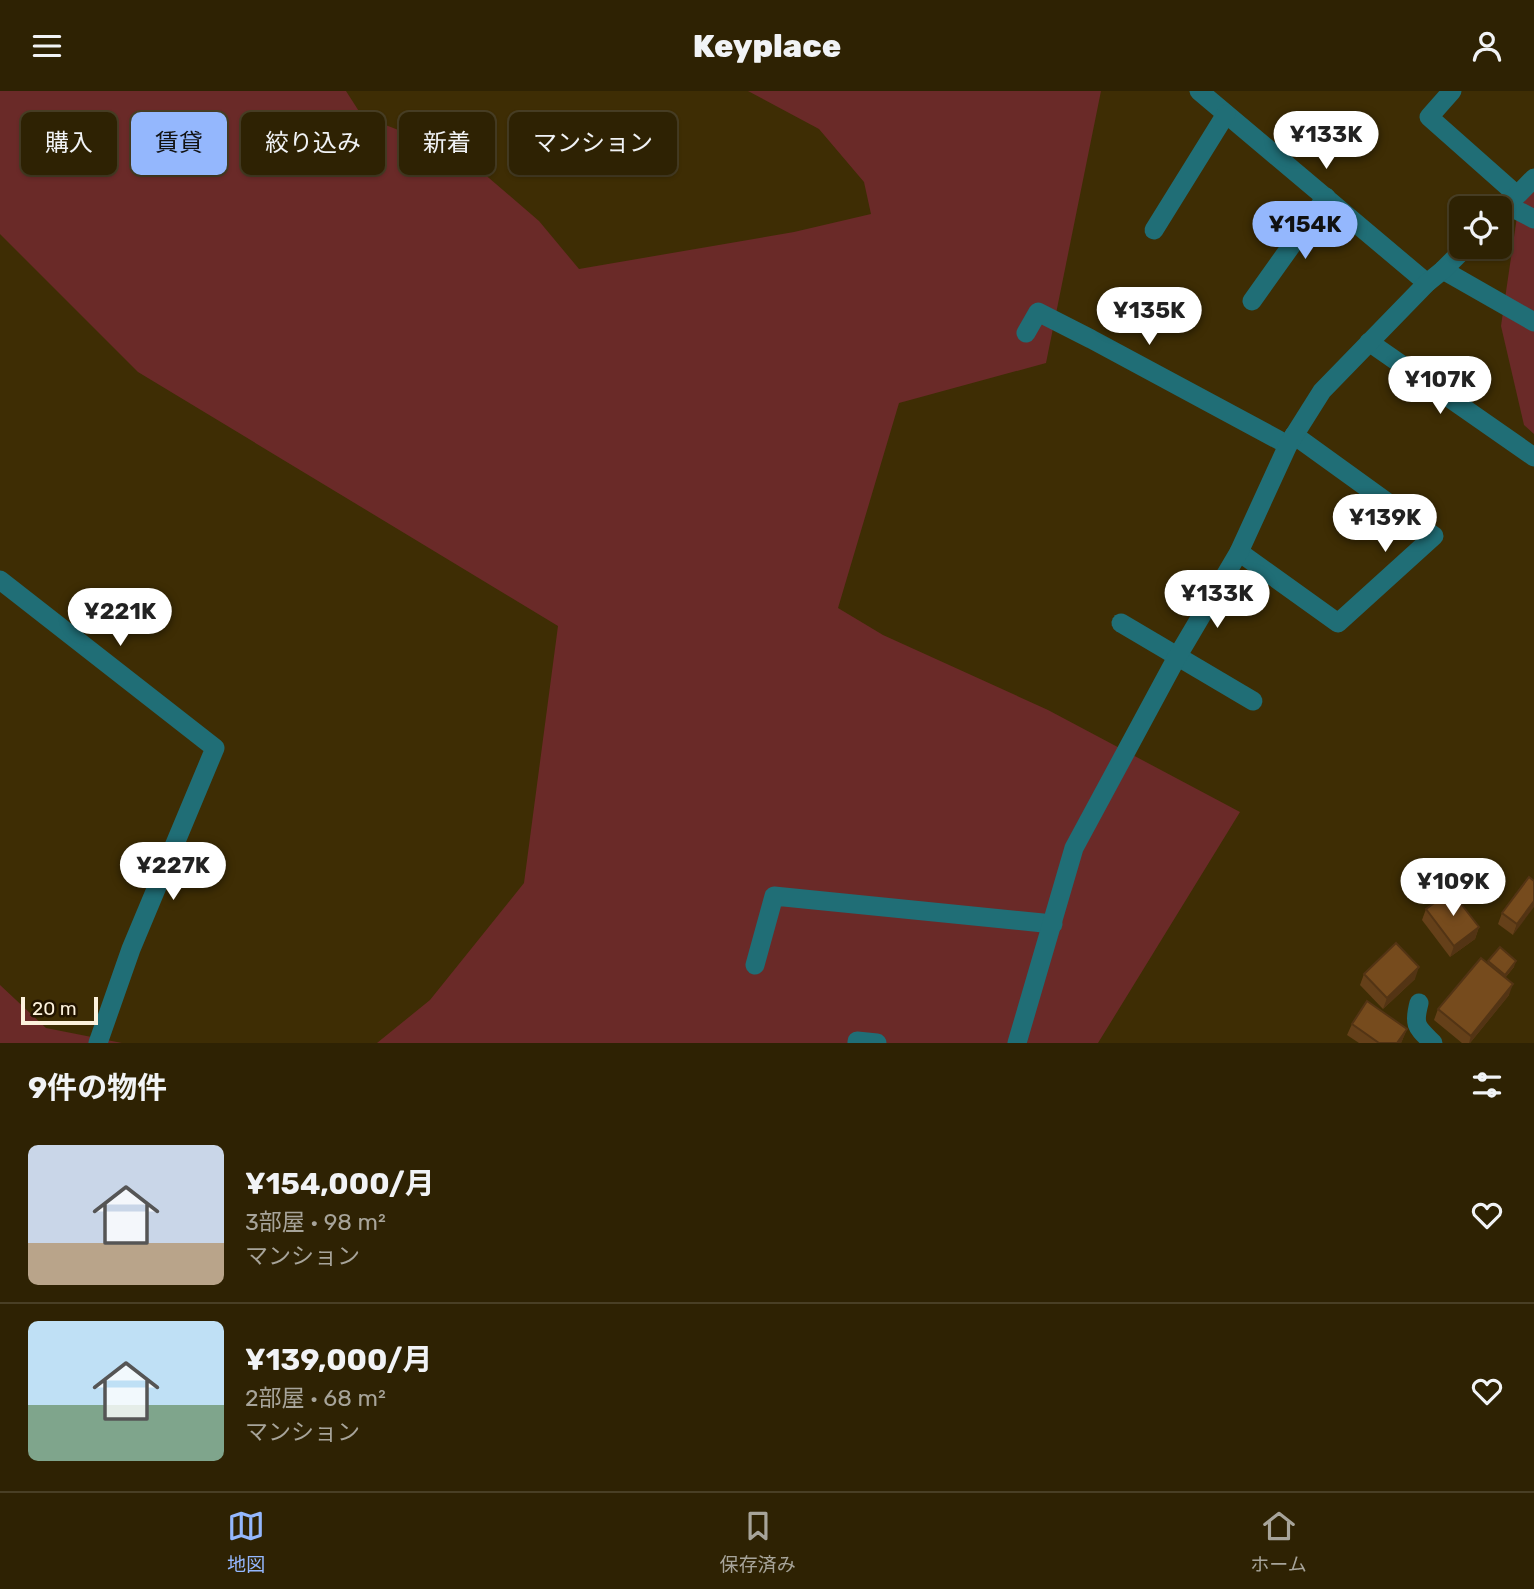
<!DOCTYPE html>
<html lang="ja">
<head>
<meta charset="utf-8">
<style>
  body { margin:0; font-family:Rubik,"Noto Sans JP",sans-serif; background:#3a2f12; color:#f1f3f6; height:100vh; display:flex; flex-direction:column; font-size:26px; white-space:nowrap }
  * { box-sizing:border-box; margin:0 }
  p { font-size:23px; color:#a7a49a }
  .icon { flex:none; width:38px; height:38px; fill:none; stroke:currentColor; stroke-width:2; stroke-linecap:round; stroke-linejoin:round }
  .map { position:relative; height:952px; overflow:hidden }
  .side { display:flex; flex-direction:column; background:#2e2203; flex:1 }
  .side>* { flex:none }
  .banner { position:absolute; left:21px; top:21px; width:700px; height:63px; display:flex; gap:14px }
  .controls { position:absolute; left:1449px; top:105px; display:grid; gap:14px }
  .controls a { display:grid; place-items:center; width:63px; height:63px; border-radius:10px; background:#2e2203; box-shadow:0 2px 5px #0004,0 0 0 2px #493f25; font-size:35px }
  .scale { position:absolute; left:21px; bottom:18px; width:77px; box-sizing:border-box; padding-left:7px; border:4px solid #fdf2dd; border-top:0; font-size:19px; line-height:24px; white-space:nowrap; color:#fdf2dd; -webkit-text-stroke:5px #231500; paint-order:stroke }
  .price { position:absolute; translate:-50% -60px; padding:0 16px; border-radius:24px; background:#fff; color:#222; font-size:23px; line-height:46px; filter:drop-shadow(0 2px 4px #0008) }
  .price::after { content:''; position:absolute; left:50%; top:42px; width:21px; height:16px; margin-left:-10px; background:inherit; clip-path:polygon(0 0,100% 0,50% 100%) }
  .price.on { background:#94b7fd; color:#111 }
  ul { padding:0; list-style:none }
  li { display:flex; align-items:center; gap:21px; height:175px; padding:0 28px }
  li+li { border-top:2px solid #493f25 }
  li span { display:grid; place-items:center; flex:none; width:196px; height:140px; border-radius:10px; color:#555 }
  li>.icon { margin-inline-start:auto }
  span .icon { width:84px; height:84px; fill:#fffc; stroke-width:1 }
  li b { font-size:30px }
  h2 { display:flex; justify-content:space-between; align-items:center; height:84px; padding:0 28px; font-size:30px }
  .chip { padding:0 24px; border-radius:10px; background:#2e2203; box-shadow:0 2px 5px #0004,0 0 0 2px #493f25; font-size:24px; line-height:63px }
  .chip.on { background:#94b7fd; color:#111 }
  header { display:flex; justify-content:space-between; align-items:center; height:91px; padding:0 28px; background:#2e2203; font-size:32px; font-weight:800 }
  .tab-bar { display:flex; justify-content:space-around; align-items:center; height:98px; border-top:2px solid #493f25; background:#2e2203; font-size:19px; color:#a7a49a }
  .tab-bar a { display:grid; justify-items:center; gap:4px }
  .tab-bar .on { color:#94b7fd }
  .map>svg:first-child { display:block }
  .green { fill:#6a2a28 }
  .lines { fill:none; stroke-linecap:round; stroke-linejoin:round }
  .minor { stroke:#206e76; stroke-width:19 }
  .wall { fill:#654019 }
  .shaded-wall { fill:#533414 }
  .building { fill:#764b1d; stroke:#533414; stroke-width:2 }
</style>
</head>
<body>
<header><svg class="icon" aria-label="menu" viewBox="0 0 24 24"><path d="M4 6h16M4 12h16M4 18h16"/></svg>Keyplace<svg class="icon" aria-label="person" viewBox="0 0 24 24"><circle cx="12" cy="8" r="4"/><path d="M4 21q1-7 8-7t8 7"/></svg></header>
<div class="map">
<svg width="1534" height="952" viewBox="0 0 1534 952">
  <rect width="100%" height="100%" fill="#3e2d04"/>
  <!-- green -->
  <g class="green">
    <polygon points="0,0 346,0 362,25 461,63 539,130 579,178 794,141 871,123 864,91 819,38 748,0 1101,0 1046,272 899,312 838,517 883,544 1048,619 1240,721 1098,952 377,952 430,909 524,792 558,535 138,281 0,143"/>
    <polygon points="1534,89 1534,343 1524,334 1501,235 1519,112"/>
    <polygon points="0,894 46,937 122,952 0,952"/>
  </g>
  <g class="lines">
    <!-- minor -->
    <g class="minor">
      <polyline points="1199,0 1427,192"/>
      <polyline points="1452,0 1429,26 1517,104"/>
      <polyline points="1507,114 1534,128"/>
      <polyline points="1500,122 1534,87"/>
      <polyline points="1154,139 1226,23"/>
      <polyline points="1443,179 1534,231"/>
      <polyline points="1252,210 1326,106"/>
      <polyline points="1026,242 1038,221 1091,248 1288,354"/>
      <polyline points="1369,251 1534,366"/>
      <polyline points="1239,461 1338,532 1434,445 1294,344"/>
      <polyline points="0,489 215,657 131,858 98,952"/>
      <polyline points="1121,532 1253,610"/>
      <polyline points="755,874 774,805 1053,833"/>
      <path d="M1419,912C1413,935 1417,936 1433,952"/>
      <polyline points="857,952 857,950 877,952"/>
      <polyline points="1017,952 1074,757 1177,566 1239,461 1288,354 1322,300 1427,192 1443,179 1466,156"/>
    </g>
  </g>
  <!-- wall -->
  <g class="wall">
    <polygon points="1534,790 1513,844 1498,833 1502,822"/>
    <polygon points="1426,818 1479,836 1475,848 1450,866 1422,829"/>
    <polygon points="1488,870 1514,876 1505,887 1509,904 1470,952 1462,952 1434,929 1438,918 1488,872"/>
    <polygon points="1364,883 1415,888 1383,918 1360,894"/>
    <polygon points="1352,933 1407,938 1401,952 1359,952 1347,944"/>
  </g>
  <!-- shaded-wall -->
  <g class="shaded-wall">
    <polygon points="1534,810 1534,816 1513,844 1517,833"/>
    <polygon points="1479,836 1475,848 1450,866 1454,855"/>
    <polygon points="1516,870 1514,876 1503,889 1505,884"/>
    <polygon points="1419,876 1415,888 1383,918 1387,907"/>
    <polygon points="1513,893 1509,904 1470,952 1469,952 1471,945"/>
    <polygon points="1407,938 1401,952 1397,952"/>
  </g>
  <!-- building -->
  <g class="building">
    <polygon points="1529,786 1534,790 1534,810 1517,833 1502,822"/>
    <polygon points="1451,800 1479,836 1454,855 1426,818"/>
    <polygon points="1396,852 1419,876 1387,907 1364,883"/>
    <polygon points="1500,856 1516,870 1505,884 1488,870"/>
    <polygon points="1481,867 1513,893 1471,945 1438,918"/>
    <polygon points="1367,910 1407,938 1397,952 1379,952 1352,933"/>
  </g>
</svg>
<div class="controls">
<a><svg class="icon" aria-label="locate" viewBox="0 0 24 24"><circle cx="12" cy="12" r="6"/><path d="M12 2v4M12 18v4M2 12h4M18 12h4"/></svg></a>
</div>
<div class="scale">20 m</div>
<b class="price" style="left:1326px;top:80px">¥133K</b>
<b class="price on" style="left:1305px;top:170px">¥154K</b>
<b class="price" style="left:1149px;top:256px">¥135K</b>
<b class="price" style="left:1440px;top:325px">¥107K</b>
<b class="price" style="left:1385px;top:463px">¥139K</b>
<b class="price" style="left:1217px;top:539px">¥133K</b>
<b class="price" style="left:120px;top:557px">¥221K</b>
<b class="price" style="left:173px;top:811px">¥227K</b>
<b class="price" style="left:1453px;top:827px">¥109K</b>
<div class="banner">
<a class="chip">購入</a>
<a class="chip on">賃貸</a>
<a class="chip">絞り込み</a>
<a class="chip">新着</a>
<a class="chip">マンション</a>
</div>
</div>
<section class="side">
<h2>9件の物件<svg class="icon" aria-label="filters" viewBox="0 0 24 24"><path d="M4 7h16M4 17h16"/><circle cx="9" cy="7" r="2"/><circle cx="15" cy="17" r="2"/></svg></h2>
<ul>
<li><span style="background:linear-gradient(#c9d6e8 70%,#b9a48a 0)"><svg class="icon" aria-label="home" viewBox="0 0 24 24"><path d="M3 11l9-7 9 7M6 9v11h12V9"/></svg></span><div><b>¥154,000/月</b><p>3部屋 · 98 m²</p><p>マンション</p></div><svg class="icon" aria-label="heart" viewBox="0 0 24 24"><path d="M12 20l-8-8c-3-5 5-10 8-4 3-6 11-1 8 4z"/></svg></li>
<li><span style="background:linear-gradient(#bfe0f5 60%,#7fa58c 0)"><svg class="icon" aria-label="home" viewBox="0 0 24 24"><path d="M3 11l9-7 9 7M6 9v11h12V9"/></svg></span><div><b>¥139,000/月</b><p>2部屋 · 68 m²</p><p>マンション</p></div><svg class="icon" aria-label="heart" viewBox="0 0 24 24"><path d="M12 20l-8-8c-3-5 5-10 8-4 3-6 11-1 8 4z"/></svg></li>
</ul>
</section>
<nav class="tab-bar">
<a class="on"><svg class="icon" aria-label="map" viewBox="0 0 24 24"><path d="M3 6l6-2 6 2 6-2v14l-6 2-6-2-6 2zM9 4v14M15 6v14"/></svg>地図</a>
<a><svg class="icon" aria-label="saved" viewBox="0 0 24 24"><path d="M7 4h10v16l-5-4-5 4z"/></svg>保存済み</a>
<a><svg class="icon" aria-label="home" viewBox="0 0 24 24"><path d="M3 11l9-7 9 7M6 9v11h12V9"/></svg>ホーム</a>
</nav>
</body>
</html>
